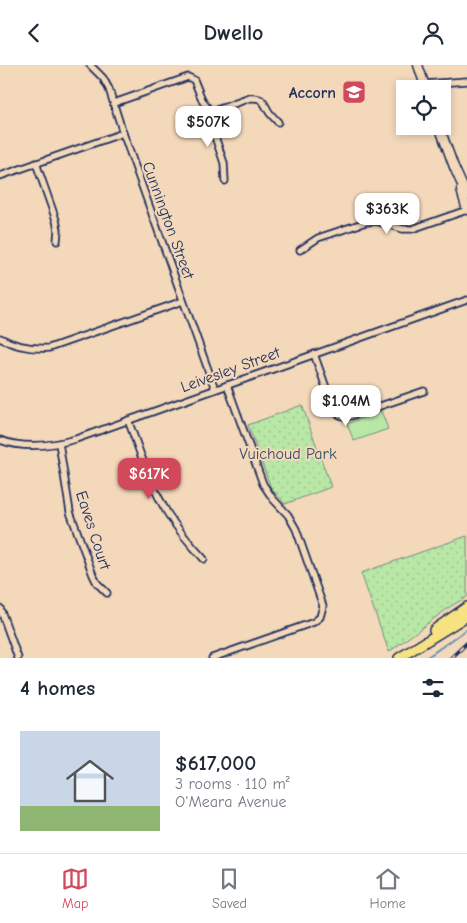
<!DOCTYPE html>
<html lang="en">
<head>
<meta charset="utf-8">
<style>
  body { margin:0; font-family:"Comic Neue",sans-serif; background:#f2f2f3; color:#1f2937; height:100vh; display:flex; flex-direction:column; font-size:19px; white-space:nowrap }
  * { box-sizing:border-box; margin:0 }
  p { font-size:16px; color:#747a83 }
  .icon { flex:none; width:28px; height:28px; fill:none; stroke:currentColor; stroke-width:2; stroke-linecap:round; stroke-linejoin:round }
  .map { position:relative; height:593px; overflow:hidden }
  .sheet { display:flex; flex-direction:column; background:#fff; flex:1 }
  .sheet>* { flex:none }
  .tools { position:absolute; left:396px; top:15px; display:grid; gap:10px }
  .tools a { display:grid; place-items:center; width:55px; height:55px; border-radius:0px; background:#fff; box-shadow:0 2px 8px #0003; font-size:25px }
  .price { position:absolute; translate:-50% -42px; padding:0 11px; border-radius:10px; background:#fff; color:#222; font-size:16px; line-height:32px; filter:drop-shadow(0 1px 2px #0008) }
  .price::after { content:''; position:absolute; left:50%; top:30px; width:15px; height:11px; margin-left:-8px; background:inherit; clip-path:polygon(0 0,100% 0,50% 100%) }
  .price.current { background:#d1495b; color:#fff }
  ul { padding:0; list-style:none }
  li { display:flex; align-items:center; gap:15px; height:125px; padding:0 20px }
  li span { display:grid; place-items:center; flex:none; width:140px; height:100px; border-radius:0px; color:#555 }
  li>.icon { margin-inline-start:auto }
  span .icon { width:60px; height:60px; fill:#fffc; stroke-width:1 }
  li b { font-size:21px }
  h2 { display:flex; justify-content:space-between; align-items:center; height:60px; padding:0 20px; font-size:21px }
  header { display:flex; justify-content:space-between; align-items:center; height:65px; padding:0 20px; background:#fff; font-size:22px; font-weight:600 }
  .dock { display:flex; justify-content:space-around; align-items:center; height:70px; border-top:1px solid #e0e1e3; background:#fff; font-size:14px; color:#747a83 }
  .dock a { display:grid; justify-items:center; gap:2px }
  .dock .current { color:#d1495b }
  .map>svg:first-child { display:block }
  .grass { fill:url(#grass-dots); stroke:#6a8c82 }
  .garden { fill:#b9e8a6; stroke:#6a8c82 }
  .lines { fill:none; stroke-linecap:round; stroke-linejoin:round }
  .stream { stroke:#5e93b3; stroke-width:2 }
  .minor-casing { stroke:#1b2f5e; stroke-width:9 }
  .secondary-casing { stroke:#1b2f5e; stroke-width:11 }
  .primary-casing { stroke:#1b2f5e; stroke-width:12 }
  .minor { stroke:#f4d8ba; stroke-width:5.5 }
  .secondary { stroke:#f4d8ba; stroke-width:8 }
  .primary { stroke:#f7e281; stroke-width:9 }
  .rail-casing { stroke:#1b2f5e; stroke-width:4 }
  .rail { stroke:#f4d8ba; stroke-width:2; stroke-dasharray:5.5; stroke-linecap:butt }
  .labels { text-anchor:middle; stroke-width:4; stroke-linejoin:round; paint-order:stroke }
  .poi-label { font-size:16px; font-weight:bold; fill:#1b2f5e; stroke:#f4d8ba; text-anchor:end }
  .street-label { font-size:16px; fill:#1b2f5e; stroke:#f4d8ba }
  .park-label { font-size:16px; fill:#334b69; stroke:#f4d8ba }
</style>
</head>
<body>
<header><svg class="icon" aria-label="back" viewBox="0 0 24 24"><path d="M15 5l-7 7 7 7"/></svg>Dwello<svg class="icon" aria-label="person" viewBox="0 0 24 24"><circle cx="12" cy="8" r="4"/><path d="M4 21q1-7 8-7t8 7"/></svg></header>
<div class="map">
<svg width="467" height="593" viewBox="0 0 467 593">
  <defs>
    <pattern id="grass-dots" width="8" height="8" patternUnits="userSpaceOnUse" patternTransform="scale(1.25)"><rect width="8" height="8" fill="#b9e8a6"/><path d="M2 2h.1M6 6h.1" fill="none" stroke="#9ec791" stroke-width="1.8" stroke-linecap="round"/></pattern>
  </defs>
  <rect width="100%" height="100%" fill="#f4d8ba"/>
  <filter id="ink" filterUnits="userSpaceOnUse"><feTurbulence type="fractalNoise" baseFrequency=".02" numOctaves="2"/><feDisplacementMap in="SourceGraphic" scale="10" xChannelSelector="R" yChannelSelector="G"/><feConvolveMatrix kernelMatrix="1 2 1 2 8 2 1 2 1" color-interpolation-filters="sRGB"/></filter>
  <g filter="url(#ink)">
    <!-- grass -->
    <g class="grass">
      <polygon points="302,340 331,422 285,439 271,423 248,360"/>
      <polygon points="467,471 467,532 451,541 389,587 361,508"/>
    </g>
    <!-- garden -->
    <polygon class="garden" points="381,346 388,364 354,376 347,359"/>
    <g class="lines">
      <!-- stream -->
      <polyline class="stream" points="426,593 466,565"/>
      <!-- minor casing -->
      <g class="minor-casing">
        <g id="minor">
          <polyline points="90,0 103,13 109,24 123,68 215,324"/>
          <polyline points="424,19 467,16"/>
          <polyline points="114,38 188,12 194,15 203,37 211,47"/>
          <path d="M211,47L250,33C263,32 263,37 269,47C272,51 275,54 278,57"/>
          <polyline points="211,47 213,66 224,98 225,116"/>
          <polyline points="36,98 56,155 58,165 57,176"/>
          <polyline points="0,111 123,68"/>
          <polyline points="300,185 318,173 366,157 376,156 403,164 412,164 467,145"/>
          <path d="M0,273C16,282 31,284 49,283L183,236"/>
          <path d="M314,289L333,342C337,350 343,353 351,351L424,326"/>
          <path d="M128,355C140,387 150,420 168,449C178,465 191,480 204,494"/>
          <path d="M0,375C24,384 51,381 76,374L467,235"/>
          <polyline points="59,378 70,447 93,510 97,518 107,528"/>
          <polyline points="0,543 18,593"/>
          <polyline points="212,593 314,557 320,552 323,541 296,464 288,450 273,434 263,419 227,320"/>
        </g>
      </g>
      <!-- secondary casing -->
      <g class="secondary-casing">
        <g id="secondary">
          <polyline points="418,0 426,24"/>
          <polyline points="439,61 454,102 467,131"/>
          <polyline points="461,125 467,145"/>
        </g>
      </g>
      <!-- primary casing -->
      <g class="primary-casing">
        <g id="primary">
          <polyline points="434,565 467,542"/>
          <polyline points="399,593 467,551"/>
        </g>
      </g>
      <!-- minor -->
      <use href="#minor" class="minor"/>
      <!-- secondary -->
      <use href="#secondary" class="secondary"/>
      <!-- primary -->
      <use href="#primary" class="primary"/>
      <!-- rail casing -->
      <g class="rail-casing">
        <polyline id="rail" points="451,593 467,578"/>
      </g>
      <!-- rail -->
      <use href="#rail" class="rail"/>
    </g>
  </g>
  <!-- icons -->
  <defs>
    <g id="school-square" transform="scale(1.25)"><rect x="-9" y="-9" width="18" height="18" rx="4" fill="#d1495b" stroke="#f4d8ba"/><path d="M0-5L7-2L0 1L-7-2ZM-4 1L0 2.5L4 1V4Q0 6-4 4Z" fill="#fff"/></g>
  </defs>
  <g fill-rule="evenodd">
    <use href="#school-square" x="354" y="27"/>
  </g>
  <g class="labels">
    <!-- poi labels -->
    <g class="poi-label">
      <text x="336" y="33">Accorn</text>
    </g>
    <!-- street labels -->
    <g class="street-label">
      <text transform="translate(169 155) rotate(70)" y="6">Cunnington Street</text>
      <text transform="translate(230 304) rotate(-20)" y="6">Leivesley Street</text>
      <text transform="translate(94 465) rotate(72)" y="6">Eaves Court</text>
    </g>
    <!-- park labels -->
    <g class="park-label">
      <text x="288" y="394">Vuichoud Park</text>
    </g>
  </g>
</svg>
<div class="tools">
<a><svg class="icon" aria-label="locate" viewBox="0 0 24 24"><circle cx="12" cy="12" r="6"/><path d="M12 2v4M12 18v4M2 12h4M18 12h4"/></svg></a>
</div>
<b class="price" style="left:208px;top:83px">$507K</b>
<b class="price" style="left:387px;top:170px">$363K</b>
<b class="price" style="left:346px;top:362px">$1.04M</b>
<b class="price current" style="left:149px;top:435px">$617K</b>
</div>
<section class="sheet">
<h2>4 homes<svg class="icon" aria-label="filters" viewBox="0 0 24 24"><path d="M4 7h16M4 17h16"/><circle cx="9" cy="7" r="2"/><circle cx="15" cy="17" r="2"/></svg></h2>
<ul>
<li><span style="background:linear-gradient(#c9d6e8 75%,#8fb573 0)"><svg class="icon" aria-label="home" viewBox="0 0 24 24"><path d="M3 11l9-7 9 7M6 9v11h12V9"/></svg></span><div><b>$617,000</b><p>3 rooms · 110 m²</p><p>O'Meara Avenue</p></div></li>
</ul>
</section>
<nav class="dock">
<a class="current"><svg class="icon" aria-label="map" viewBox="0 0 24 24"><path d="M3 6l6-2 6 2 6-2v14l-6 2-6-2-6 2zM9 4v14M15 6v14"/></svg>Map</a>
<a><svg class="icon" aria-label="saved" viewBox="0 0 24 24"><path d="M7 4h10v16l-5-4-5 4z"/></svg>Saved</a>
<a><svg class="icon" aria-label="home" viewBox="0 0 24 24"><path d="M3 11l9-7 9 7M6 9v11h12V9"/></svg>Home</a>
</nav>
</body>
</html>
